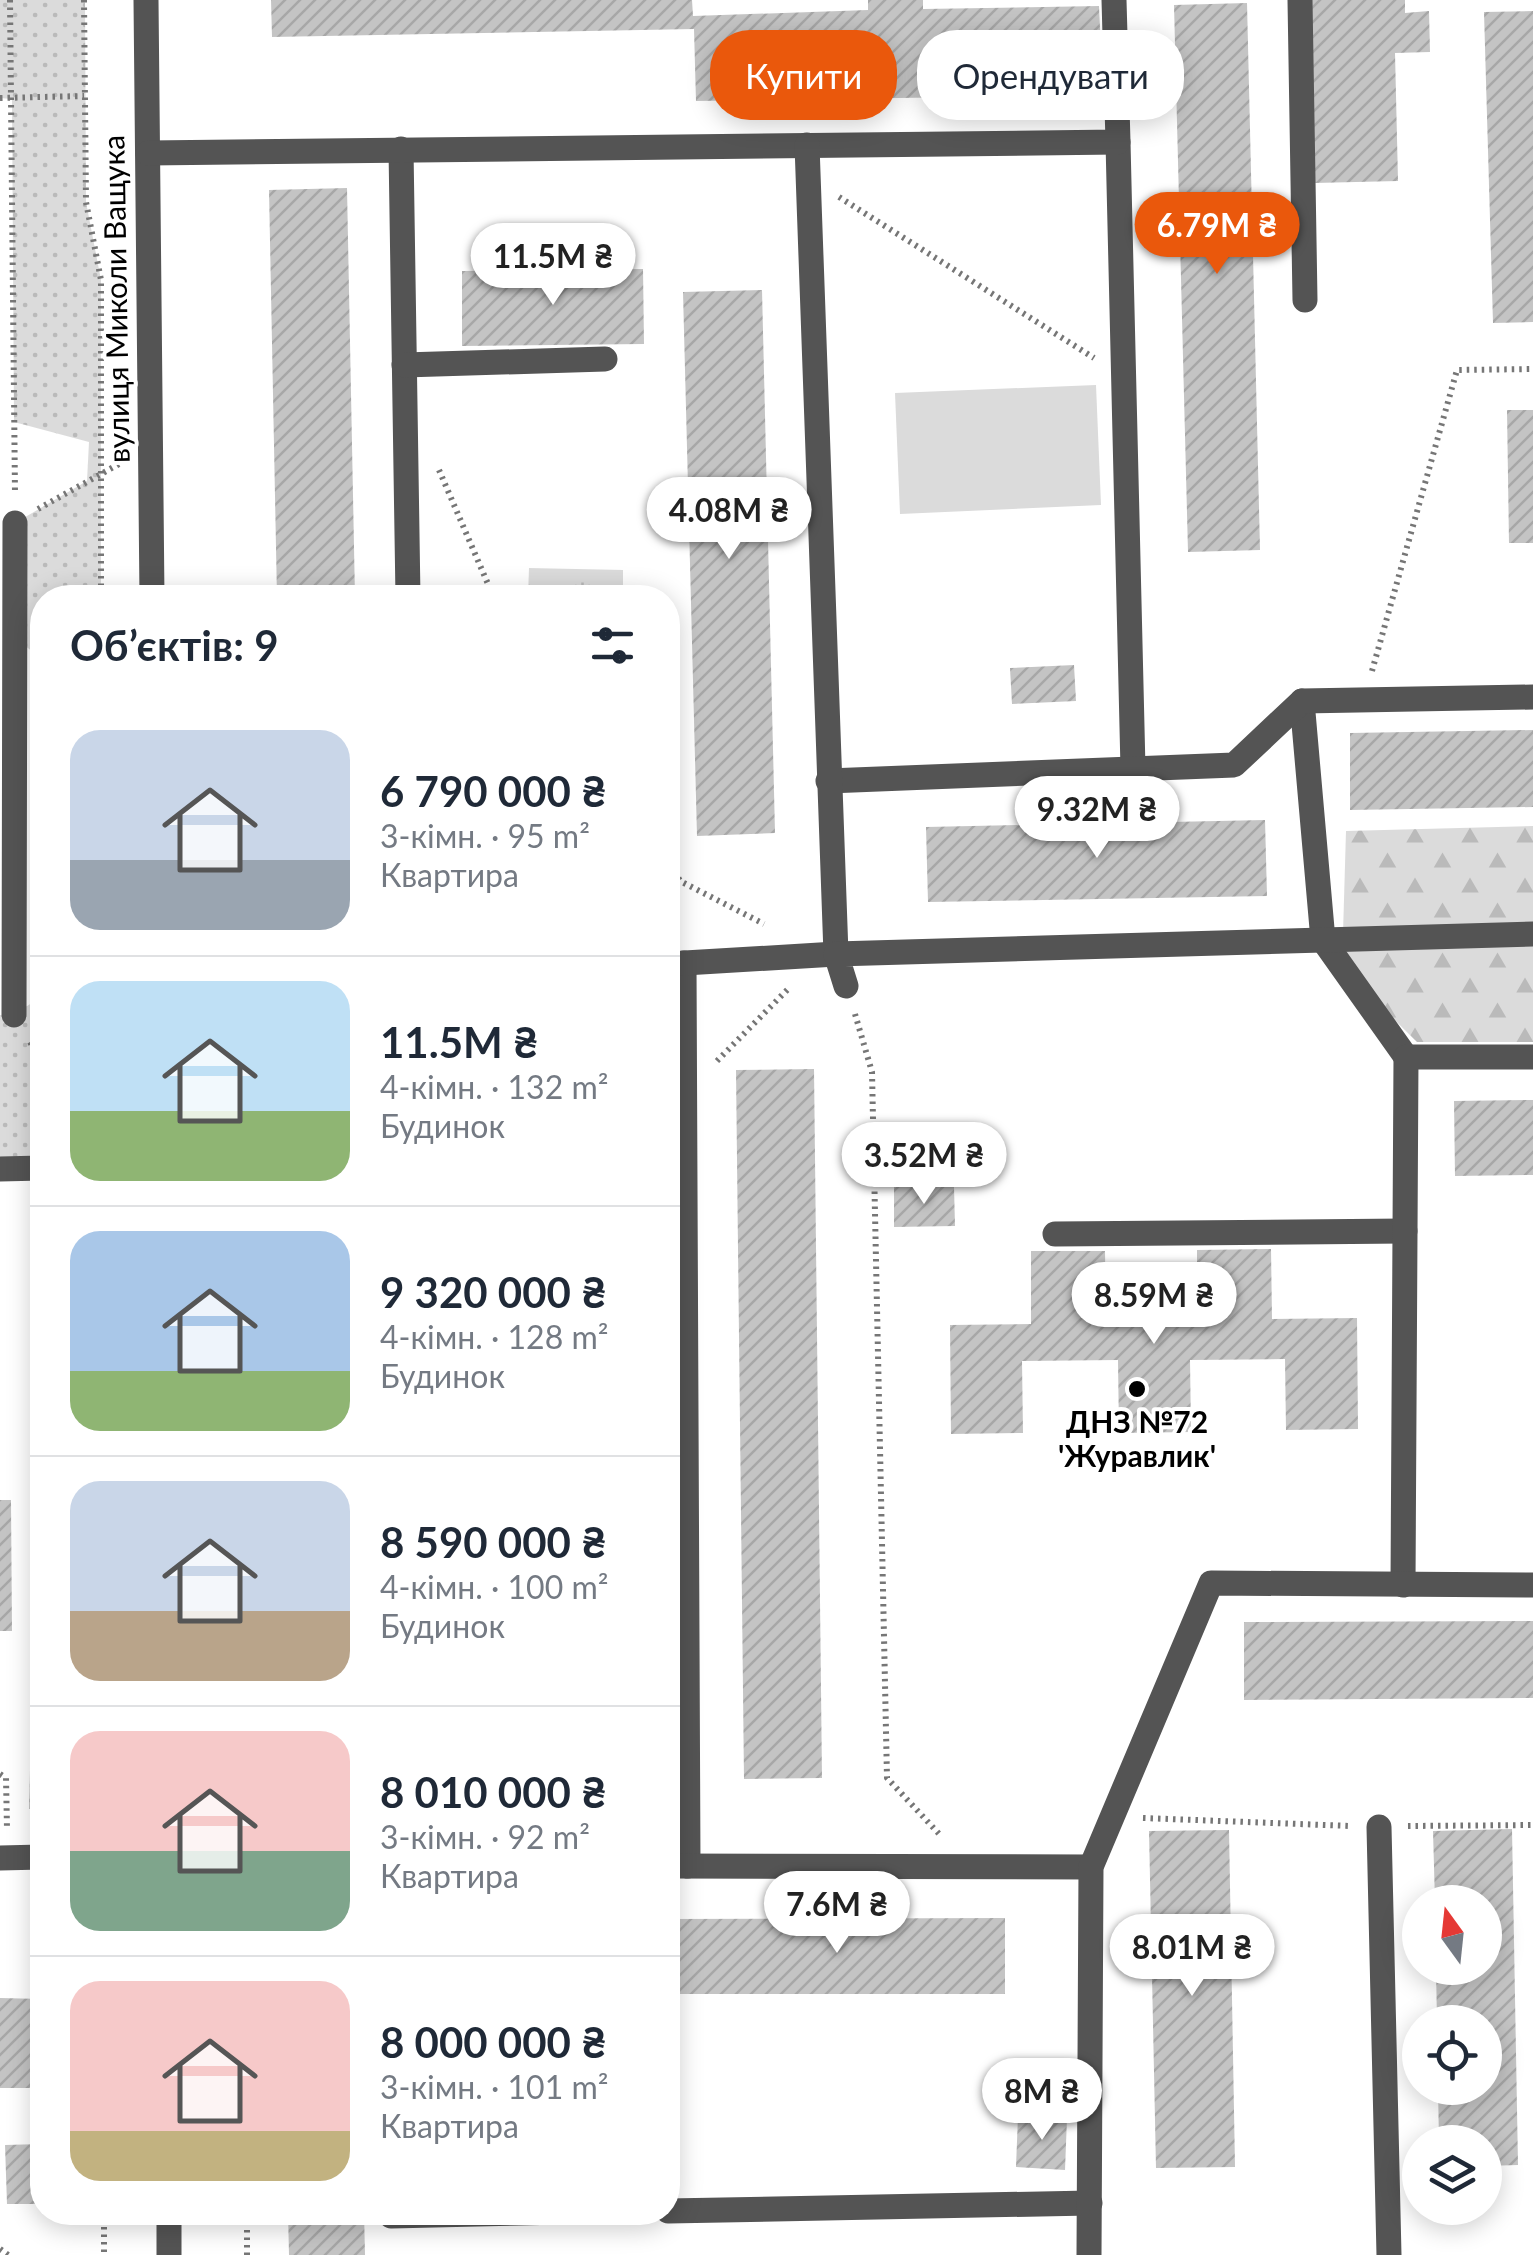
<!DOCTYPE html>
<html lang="uk">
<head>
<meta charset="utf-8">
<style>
  body { margin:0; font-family:Lato,sans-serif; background:#f2f2f3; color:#1f2937; height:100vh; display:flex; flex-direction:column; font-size:38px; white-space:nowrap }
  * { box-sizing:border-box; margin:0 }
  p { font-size:32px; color:#747a83 }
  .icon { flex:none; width:55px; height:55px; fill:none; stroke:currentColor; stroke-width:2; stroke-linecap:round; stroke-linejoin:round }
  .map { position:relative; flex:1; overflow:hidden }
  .drawer { position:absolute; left:30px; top:585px; width:650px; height:1640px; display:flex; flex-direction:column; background:#fff; border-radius:40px; box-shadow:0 5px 25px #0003 }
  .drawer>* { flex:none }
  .hud { position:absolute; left:710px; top:30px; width:672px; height:90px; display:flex; gap:20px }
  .needle { width:65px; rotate:345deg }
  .fabs { position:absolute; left:1402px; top:1885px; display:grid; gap:20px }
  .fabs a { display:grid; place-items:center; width:100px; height:100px; border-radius:50%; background:#fff; box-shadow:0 5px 25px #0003; font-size:50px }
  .price { position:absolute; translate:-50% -85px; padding:0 22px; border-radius:35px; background:#fff; color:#222; font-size:32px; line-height:65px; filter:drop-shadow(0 2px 5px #0008) }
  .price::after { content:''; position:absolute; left:50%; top:60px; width:30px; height:22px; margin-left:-15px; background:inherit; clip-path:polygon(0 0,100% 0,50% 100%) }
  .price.current { background:#ea580c; color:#fff }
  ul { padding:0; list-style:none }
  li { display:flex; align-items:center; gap:30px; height:250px; padding:0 40px }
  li+li { border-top:2px solid #e0e1e3 }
  li span { display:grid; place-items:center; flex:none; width:280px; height:200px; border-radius:30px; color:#555 }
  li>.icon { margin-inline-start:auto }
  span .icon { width:120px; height:120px; fill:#fffc; stroke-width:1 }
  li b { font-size:42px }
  h2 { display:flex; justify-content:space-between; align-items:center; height:120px; padding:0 40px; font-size:42px }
  .tag { padding:0 35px; border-radius:40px; background:#fff; box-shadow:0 5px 25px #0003; font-size:35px; line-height:90px }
  .tag.current { background:#ea580c; color:#fff }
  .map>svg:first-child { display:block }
  .grass { fill:url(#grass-dots) }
  .forest { fill:url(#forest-firs) }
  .park { fill:url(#park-tufts) }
  .garden { fill:#dbdbdb }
  .building { fill:url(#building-hatch) }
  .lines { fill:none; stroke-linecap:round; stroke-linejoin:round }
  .path { stroke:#767676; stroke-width:6; stroke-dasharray:2.5 5; stroke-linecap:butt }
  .minor { stroke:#545454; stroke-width:25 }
  .poi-dot { fill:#000; stroke:#fff; stroke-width:4 }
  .labels { text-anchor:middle; stroke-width:8; stroke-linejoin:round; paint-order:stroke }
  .street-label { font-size:30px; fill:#000; stroke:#fff }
  .poi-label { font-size:30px; font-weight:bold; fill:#000; stroke:#fff }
</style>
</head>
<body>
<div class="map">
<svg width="1533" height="2255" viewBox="0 0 1533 2255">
  <defs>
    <pattern id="grass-dots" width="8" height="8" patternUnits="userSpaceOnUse" patternTransform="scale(2.5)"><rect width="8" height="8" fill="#dbdbdb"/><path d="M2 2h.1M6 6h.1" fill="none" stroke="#bababa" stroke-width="1.8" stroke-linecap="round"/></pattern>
    <pattern id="forest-firs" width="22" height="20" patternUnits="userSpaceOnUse" patternTransform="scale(2.5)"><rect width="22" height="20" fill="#dbdbdb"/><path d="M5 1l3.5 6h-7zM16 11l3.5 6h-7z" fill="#bababa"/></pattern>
    <pattern id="park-tufts" width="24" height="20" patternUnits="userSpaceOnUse" patternTransform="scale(2.5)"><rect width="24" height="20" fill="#dbdbdb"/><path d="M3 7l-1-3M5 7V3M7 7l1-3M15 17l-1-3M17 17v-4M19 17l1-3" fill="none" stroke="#bababa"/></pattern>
    <pattern id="building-hatch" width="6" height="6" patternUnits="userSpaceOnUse" patternTransform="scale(2.5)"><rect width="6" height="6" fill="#c4c4c4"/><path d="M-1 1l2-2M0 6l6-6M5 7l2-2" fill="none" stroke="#a7a7a7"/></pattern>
  </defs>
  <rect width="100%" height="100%" fill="#fff"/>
  <!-- grass -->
  <g class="grass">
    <polygon points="0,0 85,0 86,202 101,280 101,597 42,598 42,659 15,638 15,523 87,481 89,442 14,422 12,99 0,98"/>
    <polygon points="42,996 42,1168 0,1169 0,1015 14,1015"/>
  </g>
  <!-- forest -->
  <polygon class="forest" points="1533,826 1533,1042 1417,1042 1342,968 1346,831"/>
  <!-- park -->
  <polygon class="park" points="529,568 623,570 623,597 528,597"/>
  <!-- garden -->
  <polygon class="garden" points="1096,385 1101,505 900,514 895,393"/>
  <!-- building -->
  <g class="building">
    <polygon points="271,0 692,0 693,16 868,10 868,0 923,0 923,9 1099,6 1103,95 696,101 694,29 272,37"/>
    <polygon points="1310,0 1405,0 1405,13 1429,11 1430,52 1395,53 1398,181 1314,183"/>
    <polygon points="1247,3 1260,550 1188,552 1174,5"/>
    <polygon points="1533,11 1533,322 1493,323 1484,12"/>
    <polygon points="347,188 355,598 277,598 269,190"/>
    <polygon points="643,269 644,344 462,346 462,271"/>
    <polygon points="762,290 775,833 697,836 683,292"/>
    <polygon points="1507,410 1533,410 1533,543 1509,543"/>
    <polygon points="1074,665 1076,701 1012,704 1010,668"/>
    <polygon points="1533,730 1533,807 1350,810 1350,733"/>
    <polygon points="1265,820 1267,896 928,902 926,827"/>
    <polygon points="814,1069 822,1778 744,1779 736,1070"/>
    <polygon points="1533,1100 1533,1175 1455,1176 1454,1101"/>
    <polygon points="894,1187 954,1187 955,1226 894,1227"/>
    <polygon points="1271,1249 1272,1319 1357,1318 1358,1429 1286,1430 1285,1359 1190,1360 1191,1432 1119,1433 1118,1360 1022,1361 1023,1433 951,1434 950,1325 1031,1324 1031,1251 1105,1251 1106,1325 1197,1323 1197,1250"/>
    <polygon points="0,1500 11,1500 12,1631 0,1631"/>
    <polygon points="1533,1621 1533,1698 1244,1700 1244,1622"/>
    <polygon points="31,1733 42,1733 42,1809 29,1809"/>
    <polygon points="1512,1829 1518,2165 1485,2166 1485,2142 1439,2142 1438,2088 1485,2088 1485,2022 1437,2022 1436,1968 1485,1968 1485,1902 1435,1902 1433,1831"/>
    <polygon points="1229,1830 1235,2167 1156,2168 1149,1831"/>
    <polygon points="1005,1918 1005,1994 668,1994 668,1919"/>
    <polygon points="0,1998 42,1999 42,2088 0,2088"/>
    <polygon points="1018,2116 1067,2118 1065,2170 1016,2167"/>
    <polygon points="42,2144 42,2204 7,2204 5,2145"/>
    <polygon points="288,2212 364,2212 365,2255 289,2255"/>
  </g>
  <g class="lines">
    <!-- path -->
    <g class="path">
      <polyline points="10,0 15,494"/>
      <polyline points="84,0 86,202 101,280 101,598"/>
      <polyline points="0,98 84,96"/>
      <polyline points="839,197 1094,358"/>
      <polyline points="439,470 494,598"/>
      <polyline points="38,509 119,464"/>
      <polyline points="1372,671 1457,370 1533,369"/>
      <polyline points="668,858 680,881 764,924"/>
      <polyline points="855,1014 872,1072 887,1778 942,1837"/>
      <polyline points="30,1042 42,1063"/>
      <polyline points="717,1061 789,988"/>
      <polyline points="0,1774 6,1778 7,1829"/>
      <polyline points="1143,1818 1351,1826"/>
      <polyline points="1408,1826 1533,1825"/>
      <polyline points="104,2212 104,2255"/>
      <polyline points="0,2249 8,2255"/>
      <polyline points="247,2255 247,2212"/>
    </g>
    <!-- minor -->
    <g class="minor">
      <polyline points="146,0 152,598"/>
      <polyline points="1300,0 1305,300"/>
      <polyline points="1118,142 1133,769"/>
      <polyline points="401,149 408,598"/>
      <polyline points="148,153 1118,142 1114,0"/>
      <polyline points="404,365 605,359"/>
      <polyline points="1302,701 1323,940 1406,1057"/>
      <polyline points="828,781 1234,765 1302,701 1533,697"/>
      <polyline points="684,963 688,1866"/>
      <polyline points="668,964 836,954 807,145"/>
      <polyline points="846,986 836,954 1533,934"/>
      <polyline points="14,1015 15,523"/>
      <polyline points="0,1169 42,1168"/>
      <polyline points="1055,1234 1405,1231"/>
      <polyline points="1403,1585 1406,1057 1533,1057"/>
      <polyline points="1379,1827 1389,2255"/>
      <polyline points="0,1858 42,1857"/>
      <polyline points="668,1866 1091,1867"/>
      <polyline points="668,2211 1090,2203"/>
      <polyline points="169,2212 169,2255"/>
      <polyline points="391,2216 562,2212"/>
      <polyline points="1089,2255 1091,1867 1211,1583 1533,1585"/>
    </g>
  </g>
  <!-- markers -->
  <circle class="poi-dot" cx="1137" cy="1389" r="10"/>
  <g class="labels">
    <!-- street labels -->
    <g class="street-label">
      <text transform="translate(117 299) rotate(-91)" y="10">вулиця Миколи Ващука</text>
    </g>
    <!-- poi labels -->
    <g class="poi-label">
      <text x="1137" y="1433">ДНЗ №72<tspan x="1137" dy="34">'Журавлик'</tspan></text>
    </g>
  </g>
</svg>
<div class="fabs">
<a><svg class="needle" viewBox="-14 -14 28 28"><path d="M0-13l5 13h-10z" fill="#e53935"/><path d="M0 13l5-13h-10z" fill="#747a83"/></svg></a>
<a><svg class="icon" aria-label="locate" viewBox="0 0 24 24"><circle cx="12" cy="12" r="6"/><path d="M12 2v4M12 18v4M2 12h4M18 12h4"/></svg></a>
<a><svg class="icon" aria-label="layers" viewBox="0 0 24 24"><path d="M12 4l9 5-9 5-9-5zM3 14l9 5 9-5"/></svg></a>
</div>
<b class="price current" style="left:1217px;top:277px">6.79M ₴</b>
<b class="price" style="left:553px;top:308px">11.5M ₴</b>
<b class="price" style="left:729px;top:562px">4.08M ₴</b>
<b class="price" style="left:1097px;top:861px">9.32M ₴</b>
<b class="price" style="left:924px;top:1207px">3.52M ₴</b>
<b class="price" style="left:1154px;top:1347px">8.59M ₴</b>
<b class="price" style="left:837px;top:1956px">7.6M ₴</b>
<b class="price" style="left:1192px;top:1999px">8.01M ₴</b>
<b class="price" style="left:1042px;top:2143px">8M ₴</b>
<div class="hud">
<a class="tag current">Купити</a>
<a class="tag">Орендувати</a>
</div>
<section class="drawer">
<h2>Об’єктів: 9<svg class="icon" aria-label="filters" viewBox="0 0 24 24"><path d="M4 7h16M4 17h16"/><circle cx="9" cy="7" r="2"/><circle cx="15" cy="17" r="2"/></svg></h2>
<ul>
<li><span style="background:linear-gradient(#c9d6e8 65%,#9aa5b1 0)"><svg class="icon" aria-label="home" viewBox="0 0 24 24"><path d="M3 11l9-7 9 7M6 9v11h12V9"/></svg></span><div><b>6 790 000 ₴</b><p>3-кімн. · 95 m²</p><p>Квартира</p></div></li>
<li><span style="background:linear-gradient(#bfe0f5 65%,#8fb573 0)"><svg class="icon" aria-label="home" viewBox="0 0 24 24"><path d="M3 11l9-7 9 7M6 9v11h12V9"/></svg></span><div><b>11.5M ₴</b><p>4-кімн. · 132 m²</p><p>Будинок</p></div></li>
<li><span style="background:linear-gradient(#a9c7e8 70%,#8fb573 0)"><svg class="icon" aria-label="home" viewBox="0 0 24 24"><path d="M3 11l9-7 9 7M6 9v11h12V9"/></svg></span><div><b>9 320 000 ₴</b><p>4-кімн. · 128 m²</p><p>Будинок</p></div></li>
<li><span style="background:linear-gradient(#c9d6e8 65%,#b9a48a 0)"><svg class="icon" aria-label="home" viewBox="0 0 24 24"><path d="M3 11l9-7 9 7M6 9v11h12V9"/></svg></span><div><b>8 590 000 ₴</b><p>4-кімн. · 100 m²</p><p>Будинок</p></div></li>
<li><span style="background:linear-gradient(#f6c9c9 60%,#7fa58c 0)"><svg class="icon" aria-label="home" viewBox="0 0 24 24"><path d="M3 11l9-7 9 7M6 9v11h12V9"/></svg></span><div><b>8 010 000 ₴</b><p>3-кімн. · 92 m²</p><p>Квартира</p></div></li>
<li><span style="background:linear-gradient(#f6c9c9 75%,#c2b280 0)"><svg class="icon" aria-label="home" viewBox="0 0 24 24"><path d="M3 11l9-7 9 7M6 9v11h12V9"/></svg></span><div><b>8 000 000 ₴</b><p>3-кімн. · 101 m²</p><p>Квартира</p></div></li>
</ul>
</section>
</div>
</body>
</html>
